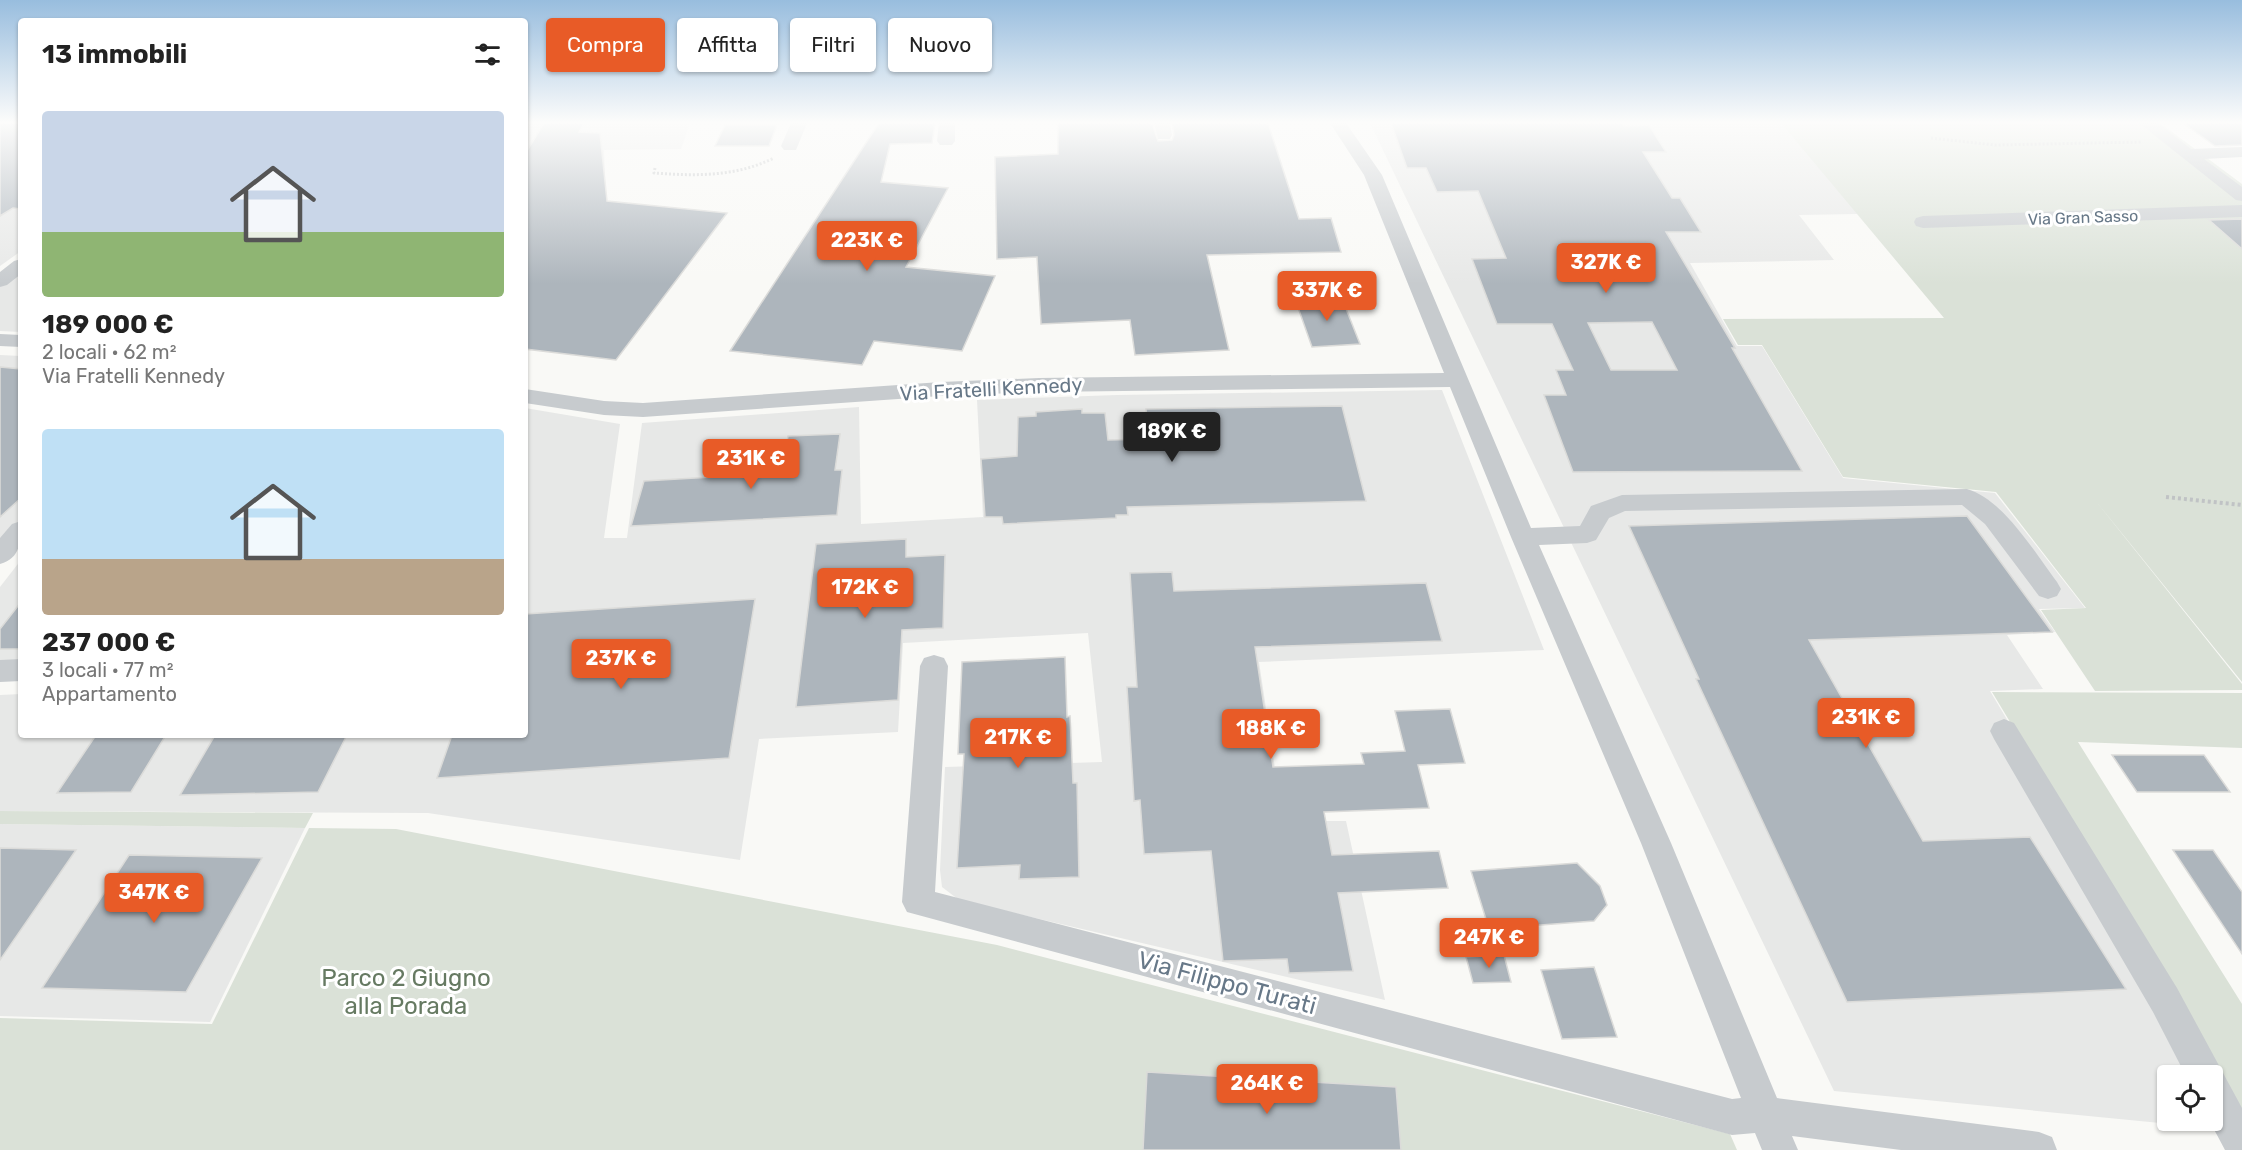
<!DOCTYPE html>
<html lang="it">
<head>
<meta charset="utf-8">
<style>
  body { margin:0; font-family:Rubik,sans-serif; background:#f2f2f2; color:#222; height:100vh; display:flex; flex-direction:column; font-size:22px; white-space:nowrap }
  * { box-sizing:border-box; margin:0 }
  p { font-size:20px; color:#767676 }
  .icon { flex:none; width:33px; height:33px; fill:none; stroke:currentColor; stroke-width:2; stroke-linecap:round; stroke-linejoin:round }
  .map { position:relative; flex:1; overflow:hidden }
  .details { position:absolute; left:18px; top:18px; width:510px; height:720px; display:flex; flex-direction:column; background:#fff; border-radius:6px; box-shadow:0 2px 4px #0004 }
  .details>* { flex:none }
  .hud { position:absolute; left:546px; top:18px; width:570px; height:54px; display:flex; gap:12px }
  .fabs { position:absolute; left:2157px; top:1065px; display:grid; gap:12px }
  .fabs a { display:grid; place-items:center; width:66px; height:66px; border-radius:6px; background:#fff; box-shadow:0 2px 4px #0004; font-size:30px }
  .price { position:absolute; translate:-50% -51px; padding:0 14px; border-radius:6px; background:#e85b27; color:#fff; font-size:20px; line-height:39px; filter:drop-shadow(0 2px 3px #0008) }
  .price::after { content:''; position:absolute; left:50%; top:36px; width:18px; height:14px; margin-left:-9px; background:inherit; clip-path:polygon(0 0,100% 0,50% 100%) }
  .price.current { background:#222; color:#fff }
  ul { padding:0; list-style:none }
  li { display:grid; align-content:center; gap:12px; height:318px; padding:0 24px }
  li span { display:grid; place-items:center; height:186px; border-radius:6px; color:#555 }
  li>.icon { margin-inline-start:auto }
  span .icon { width:108px; height:108px; fill:#fffc; stroke-width:1 }
  li b { font-size:26px }
  h2 { display:flex; justify-content:space-between; align-items:center; height:72px; padding:0 24px; font-size:26px }
  .pill { padding:0 21px; border-radius:6px; background:#fff; box-shadow:0 2px 4px #0004; font-size:21px; line-height:54px }
  .pill.current { background:#e85b27; color:#fff }
  .map>svg:first-child { display:block }
  .built { fill:#e7e8e7; fill-rule:evenodd }
  .green { fill:#dae1d7 }
  .building { fill:#adb5bc; stroke:#dbdbd9; stroke-width:1.5; fill-rule:evenodd }
  .lines { fill:none; stroke-linecap:round; stroke-linejoin:round }
  .path-far1 { stroke:#c0c3c5; stroke-width:3; stroke-dasharray:2 2; stroke-linecap:butt }
  .path { stroke:#c0c3c5; stroke-width:4; stroke-dasharray:3 3; stroke-linecap:butt }
  .minor { fill:#c7cbce; fill-rule:evenodd }
  .labels { text-anchor:middle; stroke-width:6; stroke-linejoin:round; paint-order:stroke }
  .far-street-label { font-size:16px; fill:#677888; stroke:#fff }
  .street-label { font-size:20px; fill:#677888; stroke:#fff }
  .near-park-label { font-size:24px; fill:#667a62; stroke:#fff }
  .near-street-label { font-size:24px; fill:#677888; stroke:#fff }
</style>
</head>
<body>
<div class="map">
<svg width="2242" height="1150" viewBox="0 0 2242 1150">
  <rect width="100%" height="100%" fill="#f9f9f6"/>
  <!-- built -->
  <g class="built">
    <polygon points="0,123 21,123 21,251 0,266"/>
    <polygon points="525,123 690,123 681,149 604,150 605,179 525,172"/>
    <path d="M1370,123H1832L1916,213L1799,215L1834,260L1690,263L1737,346H1762L1843,478L1995,493L2085,608L2039,609L2055,632L2007,635L2043,689L1990,691L2242,1113V1131L1834,1091ZM2168,1076H2212V1120H2168Z"/>
    <polygon points="21,271 21,332 0,331 0,287"/>
    <polygon points="0,355 21,356 21,527 0,547"/>
    <polygon points="1442,390 1544,650 1259,662 1283,821 1346,821 1385,1000 959,900 942,887 940,870 945,767 1102,762 1088,633 903,643 898,732 759,739 740,860 428,813 0,811 0,695 21,694 21,735 525,735 525,408 620,424 604,538 627,538 642,423 859,407 861,524 983,517 977,400 1117,395"/>
    <polygon points="21,560 21,662 0,662 0,587"/>
    <polygon points="0,824 305,828 210,1022 0,1016"/>
  </g>
  <!-- green -->
  <g class="green">
    <polygon points="1781,123 2160,123 2242,184 2242,682 2095,500 2242,684 2242,690 2095,691 2041,610 2086,608 1996,492 1843,477 1762,345 1738,345 1723,319 1944,318"/>
    <polygon points="1992,692 2242,693 2242,748 2078,742 2242,1004 2242,1115 2198,1034"/>
    <polygon points="0,811 313,813 305,828 0,824"/>
    <polygon points="309,828 396,829 997,945 1730,1134 1737,1150 0,1150 0,1018 212,1024"/>
  </g>
  <!-- building -->
  <g class="building">
    <polygon points="0,123 21,123 21,209 13,208 0,216"/>
    <polygon points="544,123 584,123 579,132 600,133 607,201 727,213 616,360 525,349 525,154"/>
    <polygon points="879,123 935,123 932,143 890,144 881,182 948,188 906,267 995,276 962,351 874,341 862,365 730,351"/>
    <polygon points="1058,123 1152,123 1158,141 1172,140 1174,135 1172,123 1268,123 1299,219 1331,218 1341,252 1207,255 1229,350 1135,355 1130,320 1041,324 1037,257 997,259 995,157 1058,154"/>
    <path d="M1391,123H1622L1624,126L1649,125L1666,152H1643L1672,198H1680L1701,232H1666L1735,348H1732L1802,471L1573,472L1544,395H1566L1556,370H1573L1552,324H1497L1472,259L1506,258L1478,191L1437,192L1426,168H1407ZM1652,322L1677,370H1611L1588,323Z"/>
    <polygon points="2183,123 2242,123 2242,145 2215,146"/>
    <polygon points="725,125 777,125 769,146 715,146"/>
    <polygon points="2242,219 2242,249 2209,220"/>
    <polygon points="1341,296 1360,344 1312,347 1295,299"/>
    <polygon points="0,367 21,369 21,498 0,517"/>
    <polygon points="1342,406 1366,501 1127,507 1128,515 1116,515 1116,518 1003,524 1002,517 985,517 981,459 1017,456 1018,417 1036,416 1036,412 1082,409 1082,413 1105,413 1108,440 1148,439 1146,409"/>
    <polygon points="840,434 835,470 842,470 837,515 631,526 644,481 782,473 788,436"/>
    <polygon points="1967,516 2052,632 1809,640 1923,841 2030,837 2126,989 1847,1002 1696,679 1699,679 1629,526"/>
    <polygon points="906,539 906,557 945,555 943,628 902,630 898,700 796,707 816,544"/>
    <polygon points="1172,572 1174,591 1426,583 1442,641 1255,647 1273,767 1364,764 1361,753 1405,751 1395,711 1450,709 1465,763 1418,765 1429,808 1324,812 1332,855 1439,851 1448,888 1338,893 1353,971 1289,973 1287,959 1223,961 1211,851 1144,854 1140,800 1134,801 1127,687 1137,687 1130,573"/>
    <polygon points="755,599 729,758 437,778 452,735 525,735 525,614"/>
    <polygon points="21,602 21,649 0,649 0,629"/>
    <polygon points="1065,657 1067,717 1070,716 1073,783 1077,783 1079,877 1019,879 1020,865 957,868 964,754 958,754 962,662"/>
    <polygon points="96,735 166,735 131,792 57,793"/>
    <polygon points="215,735 347,735 318,792 180,795"/>
    <polygon points="2112,755 2204,755 2230,792 2137,792"/>
    <polygon points="0,848 76,850 0,960"/>
    <polygon points="2173,850 2213,850 2242,892 2242,954"/>
    <polygon points="129,855 262,858 186,992 42,988"/>
    <polygon points="1577,863 1600,886 1607,905 1594,921 1489,929 1471,871"/>
    <polygon points="1504,955 1511,982 1473,983 1466,957"/>
    <polygon points="1594,967 1617,1037 1562,1039 1541,970"/>
    <polygon points="1147,1072 1396,1087 1401,1150 1143,1150"/>
  </g>
  <g class="lines">
    <!-- path-far1 -->
    <g class="path-far1">
      <polyline points="1931,138 1995,145 2141,142"/>
      <path d="M655,168L654,173C696,176 735,177 774,158"/>
    </g>
    <!-- path -->
    <polyline class="path" points="2166,497 2242,505"/>
    <!-- minor -->
    <g class="minor">
      <polygon points="791,123 807,123 796,150 784,150 781,146"/>
      <polygon points="939,123 955,123 955,141 952,145 940,145 937,141"/>
      <polygon points="1154,123 1170,123 1172,135 1170,139 1158,139"/>
      <path d="M1330,123H1346L1382,175L1531,528L1580,526L1591,506L1622,495L1967,489C2003,499 2035,553 2057,582L2061,589L2057,596L2048,599L2039,596L1985,524L1962,505L1625,511L1609,518L1596,540L1587,543L1539,545L1671,843L1777,1098L2039,1132L2052,1137L2057,1150H1901L1792,1136L1798,1150H1762L1755,1133L1732,1135L907,912L902,902L920,666L924,658L934,655L944,658L948,666L935,892L1732,1099L1741,1098L1641,843L1511,537L1450,387L1039,392L941,396L643,417L604,415L525,403V389L604,401L643,403L941,382L1039,378L1444,373L1364,175Z"/>
      <polygon points="2139,123 2158,123 2191,149 2242,147 2242,157 2204,159 2242,187 2242,201 2236,200"/>
      <polygon points="2242,205 2242,217 1923,228 1916,226 1914,222 1916,218 1923,216"/>
      <polygon points="21,259 21,274 7,285 0,287 0,272 14,261"/>
      <polygon points="0,334 21,335 21,347 0,346"/>
      <path d="M21,521C21,541 21,558 0,564V538L12,524Z"/>
      <polygon points="21,659 21,681 0,682 0,660"/>
      <polygon points="2004,719 2014,723 2177,988 2242,1108 2242,1150 2225,1150 2209,1120 2212,1120 2212,1076 2186,1076 2153,1012 1994,739 1990,731 1994,723"/>
    </g>
  </g>
  <!-- sky -->
  <linearGradient id="sky" x2="0" y2="1"><stop stop-color="#98bdde"/><stop offset="0.43" stop-color="#fcfcfb"/><stop offset="1" stop-color="#fcfcfb" stop-opacity="0"/></linearGradient>
  <rect width="2242" height="284" fill="url(#sky)"/>
  <g class="labels">
    <!-- far-street labels -->
    <g class="far-street-label">
      <text transform="translate(2083 217) rotate(-2)" y="6">Via Gran Sasso</text>
    </g>
    <!-- street labels -->
    <g class="street-label">
      <text transform="translate(991 389) rotate(-3)" y="7">Via Fratelli Kennedy</text>
    </g>
    <!-- near-park labels -->
    <g class="near-park-label">
      <text x="406" y="986">Parco 2 Giugno<tspan x="406" dy="28">alla Porada</tspan></text>
    </g>
    <!-- near-street labels -->
    <g class="near-street-label">
      <text transform="translate(1227 983) rotate(15)" y="8">Via Filippo Turati</text>
    </g>
  </g>
</svg>
<div class="fabs">
<a><svg class="icon" aria-label="locate" viewBox="0 0 24 24"><circle cx="12" cy="12" r="6"/><path d="M12 2v4M12 18v4M2 12h4M18 12h4"/></svg></a>
</div>
<b class="price" style="left:867px;top:272px">223K €</b>
<b class="price" style="left:1606px;top:294px">327K €</b>
<b class="price" style="left:1327px;top:322px">337K €</b>
<b class="price current" style="left:1172px;top:463px">189K €</b>
<b class="price" style="left:751px;top:490px">231K €</b>
<b class="price" style="left:865px;top:619px">172K €</b>
<b class="price" style="left:621px;top:690px">237K €</b>
<b class="price" style="left:1866px;top:749px">231K €</b>
<b class="price" style="left:1271px;top:760px">188K €</b>
<b class="price" style="left:1018px;top:769px">217K €</b>
<b class="price" style="left:154px;top:924px">347K €</b>
<b class="price" style="left:1489px;top:969px">247K €</b>
<b class="price" style="left:1267px;top:1115px">264K €</b>
<div class="hud">
<a class="pill current">Compra</a>
<a class="pill">Affitta</a>
<a class="pill">Filtri</a>
<a class="pill">Nuovo</a>
</div>
<section class="details">
<h2>13 immobili<svg class="icon" aria-label="filters" viewBox="0 0 24 24"><path d="M4 7h16M4 17h16"/><circle cx="9" cy="7" r="2"/><circle cx="15" cy="17" r="2"/></svg></h2>
<ul>
<li><span style="background:linear-gradient(#c9d6e8 65%,#8fb573 0)"><svg class="icon" aria-label="home" viewBox="0 0 24 24"><path d="M3 11l9-7 9 7M6 9v11h12V9"/></svg></span><div><b>189 000 €</b><p>2 locali · 62 m²</p><p>Via Fratelli Kennedy</p></div></li>
<li><span style="background:linear-gradient(#bfe0f5 70%,#b9a48a 0)"><svg class="icon" aria-label="home" viewBox="0 0 24 24"><path d="M3 11l9-7 9 7M6 9v11h12V9"/></svg></span><div><b>237 000 €</b><p>3 locali · 77 m²</p><p>Appartamento</p></div></li>
</ul>
</section>
</div>
</body>
</html>
